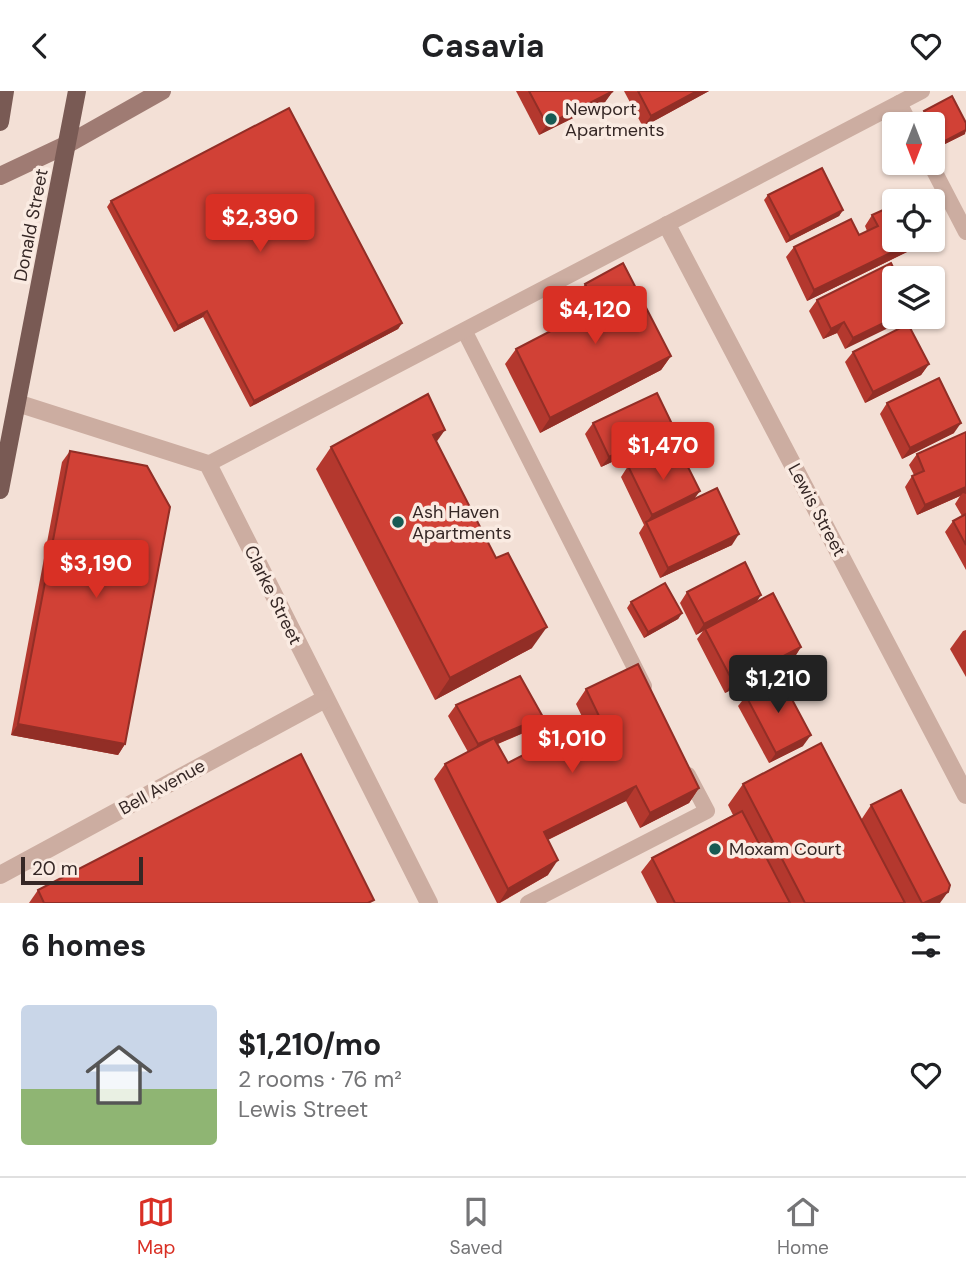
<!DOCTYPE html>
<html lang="en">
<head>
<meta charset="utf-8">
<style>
  body { margin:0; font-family:"DM Sans",sans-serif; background:#f2f2f2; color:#202124; height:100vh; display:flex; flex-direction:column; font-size:26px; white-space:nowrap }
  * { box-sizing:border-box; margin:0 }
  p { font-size:23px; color:#757577 }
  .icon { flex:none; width:38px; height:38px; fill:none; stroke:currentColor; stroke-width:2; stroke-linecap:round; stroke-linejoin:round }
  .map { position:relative; height:812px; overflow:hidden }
  .panel { display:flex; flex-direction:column; background:#fff; flex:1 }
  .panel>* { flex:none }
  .needle { width:46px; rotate:180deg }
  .fabs { position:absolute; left:882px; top:21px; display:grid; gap:14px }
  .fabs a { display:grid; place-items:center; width:63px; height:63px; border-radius:7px; background:#fff; box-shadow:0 2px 5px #0004; font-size:35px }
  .scale { position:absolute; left:21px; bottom:18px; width:122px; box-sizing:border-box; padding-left:7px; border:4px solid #352725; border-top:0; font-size:19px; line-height:24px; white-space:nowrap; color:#352725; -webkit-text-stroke:5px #faebe2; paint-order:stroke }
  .price { position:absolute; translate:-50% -60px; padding:0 16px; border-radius:7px; background:#d93025; color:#fff; font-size:23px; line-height:46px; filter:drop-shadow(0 2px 4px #0008) }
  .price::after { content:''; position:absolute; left:50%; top:42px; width:21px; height:16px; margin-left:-10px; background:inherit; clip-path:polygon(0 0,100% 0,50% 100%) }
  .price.selected { background:#222; color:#fff }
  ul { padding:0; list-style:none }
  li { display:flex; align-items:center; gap:21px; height:175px; padding:0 21px }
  li span { display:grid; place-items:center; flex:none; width:196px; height:140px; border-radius:7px; color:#555 }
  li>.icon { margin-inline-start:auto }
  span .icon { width:84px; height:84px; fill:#fffc; stroke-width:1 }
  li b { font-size:30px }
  h2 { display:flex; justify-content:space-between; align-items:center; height:84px; padding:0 21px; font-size:30px }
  header { display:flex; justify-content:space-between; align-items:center; height:91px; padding:0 21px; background:#fff; font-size:32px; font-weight:700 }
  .tab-bar { display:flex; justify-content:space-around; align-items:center; height:98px; border-top:2px solid #e0e0e0; background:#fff; font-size:19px; color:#757577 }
  .tab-bar a { display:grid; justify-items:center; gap:4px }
  .tab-bar .selected { color:#d93025 }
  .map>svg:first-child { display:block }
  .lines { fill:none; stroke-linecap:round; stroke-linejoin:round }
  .lane { stroke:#ccada1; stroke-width:16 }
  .street { stroke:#ccada1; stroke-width:18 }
  .secondary { stroke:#9f7b73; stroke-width:18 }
  .primary { stroke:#795a54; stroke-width:18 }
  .wall { fill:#b4382e }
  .shaded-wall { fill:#922e26 }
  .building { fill:#d14136; stroke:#922e26; stroke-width:2 }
  .poi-dot { fill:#175a53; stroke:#faebe2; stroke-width:2.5 }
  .labels { text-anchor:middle; stroke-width:7; stroke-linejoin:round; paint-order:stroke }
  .poi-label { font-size:18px; fill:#352725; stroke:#faebe2; text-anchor:start }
  .street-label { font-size:18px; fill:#352725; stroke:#faebe2 }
</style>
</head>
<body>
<header><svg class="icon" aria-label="back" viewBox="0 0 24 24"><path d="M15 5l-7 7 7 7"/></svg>Casavia<svg class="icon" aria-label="heart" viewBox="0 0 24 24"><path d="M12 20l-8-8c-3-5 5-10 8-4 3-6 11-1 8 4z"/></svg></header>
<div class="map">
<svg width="966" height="812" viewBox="0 0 966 812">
  <rect width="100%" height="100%" fill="#f3e0d6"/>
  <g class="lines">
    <!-- lane -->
    <g class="lane">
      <polyline points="899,12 910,33"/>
      <polyline points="930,72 966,141"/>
      <polyline points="465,241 644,595"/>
      <polyline points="208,373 922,0"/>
      <polyline points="528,812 707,720 688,684"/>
    </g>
    <!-- street -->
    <g class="street">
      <polyline points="667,134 966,704"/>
      <polyline points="17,312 208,373 429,812"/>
      <polyline points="0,784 325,608"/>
    </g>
    <!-- secondary -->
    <polyline class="secondary" points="0,85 68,53 162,0"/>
    <!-- primary -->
    <g class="primary">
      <polyline points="0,31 5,0"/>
      <polyline points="0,399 77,0"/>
    </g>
  </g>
  <!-- wall -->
  <g class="wall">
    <polygon points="516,0 613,0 605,11 539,44"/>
    <polygon points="624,0 709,0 643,36"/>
    <polygon points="924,20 965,43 937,57 933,49 933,33 925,33 920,25"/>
    <polygon points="768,104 843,119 839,125 786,152 764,109"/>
    <polygon points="111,110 402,232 398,238 250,316 203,226 174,241 107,116"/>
    <polygon points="872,124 909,160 807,210 786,166 794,156 859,144 867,140 865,135"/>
    <polygon points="585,193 671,265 661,279 540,342 505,273 516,258 583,223 575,208"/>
    <polygon points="817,209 894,226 845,258 837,242 823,248 809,220"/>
    <polygon points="853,261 929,273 921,284 865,312 845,271"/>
    <polygon points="887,312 954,342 902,368 880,323"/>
    <polygon points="593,332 673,335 666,346 601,376 585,343"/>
    <polygon points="966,341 966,479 945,441 953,430 962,425 955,413 960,405 917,424 905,396 912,385 914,384 909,374 917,363"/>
    <polygon points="437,351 532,557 435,609 316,378 331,356"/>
    <polygon points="70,360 125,653 118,664 11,644 62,371"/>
    <polygon points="666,374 732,454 660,487 639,442 644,434 621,386 628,375"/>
    <polygon points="687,501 757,510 801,556 794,567 725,602 697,548 703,540 696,544 680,512"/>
    <polygon points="631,511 682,522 678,528 644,547 627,517"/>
    <polygon points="966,539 966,586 950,558 963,540"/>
    <polygon points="586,598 699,697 689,712 640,737 626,710 548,749 548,784 500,812 497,812 434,688 445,673 468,661 448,625 456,614 535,637 498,653 508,672 585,632 576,613"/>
    <polygon points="746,605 803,655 769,672 738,615"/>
    <polygon points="743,693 861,729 871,714 940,812 657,812 641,781 652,767 733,724 728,714"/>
    <polygon points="38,799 372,812 29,812"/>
  </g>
  <!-- shaded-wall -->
  <g class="shaded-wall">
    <polygon points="613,0 605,11 539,44 547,34"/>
    <polygon points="697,0 709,0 643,36 651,25"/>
    <polygon points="966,39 965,43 937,57 941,52"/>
    <polygon points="843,119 839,125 786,152 790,146"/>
    <polygon points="917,149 909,160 807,210 814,199"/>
    <polygon points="207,220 203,226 174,241 178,235"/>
    <polygon points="896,226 911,226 845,258 853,247"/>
    <polygon points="844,231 837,242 823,248 831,238"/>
    <polygon points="402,232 398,238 250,316 254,310"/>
    <polygon points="671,265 661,279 540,342 550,327"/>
    <polygon points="929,273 921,284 865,312 873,301"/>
    <polygon points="961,332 954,342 902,368 910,357"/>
    <polygon points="673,335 666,346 601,376 609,366"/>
    <polygon points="445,339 430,360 433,344"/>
    <polygon points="966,396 966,403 963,402 960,405 917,424 925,414"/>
    <polygon points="700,400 692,411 646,432 652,424"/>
    <polygon points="739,443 732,454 660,487 668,477"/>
    <polygon points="761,504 754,515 705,538 703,540 696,544 704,533"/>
    <polygon points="682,522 678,528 644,547 648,541"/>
    <polygon points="547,536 532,557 435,609 450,587"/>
    <polygon points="801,556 794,567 725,602 733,591"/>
    <polygon points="543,626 535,637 470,664 478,653"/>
    <polygon points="18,633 125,653 118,664 11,644"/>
    <polygon points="811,644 803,655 769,672 776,662"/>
    <polygon points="636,695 626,710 533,756 544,741"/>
    <polygon points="699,697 689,712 640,737 650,722"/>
    <polygon points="558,769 548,784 499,812 508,798"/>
    <polygon points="948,801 940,812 924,812"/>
  </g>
  <!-- building -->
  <g class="building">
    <polygon points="529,0 613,0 547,34"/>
    <polygon points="638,0 697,0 651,25"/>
    <polygon points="952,5 966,32 966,39 941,52 933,36 933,33 931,33 924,20"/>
    <polygon points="289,17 402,232 254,310 207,220 178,235 111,110"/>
    <polygon points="822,77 843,119 790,146 768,104"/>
    <polygon points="894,114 894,149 917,149 814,199 794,156 851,128 859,144 878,135 872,124"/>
    <polygon points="623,172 671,265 550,327 516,258 597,216 585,193"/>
    <polygon points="891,172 898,187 894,187 894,226 896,226 853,247 844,231 831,238 817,209"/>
    <polygon points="908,233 929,273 873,301 853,261"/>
    <polygon points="939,287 961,332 910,357 887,312"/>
    <polygon points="657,302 673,335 609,366 593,332"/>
    <polygon points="428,303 445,339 433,344 496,467 508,462 547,536 450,587 331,356"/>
    <polygon points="966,341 966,396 925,414 912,385 924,380 917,363"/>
    <polygon points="70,360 147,375 170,416 125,653 18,633"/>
    <polygon points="659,360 666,374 683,366 700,400 652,424 628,375"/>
    <polygon points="717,397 739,443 668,477 646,431"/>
    <polygon points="966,423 966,454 953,430"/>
    <polygon points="745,471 761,504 704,533 687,501"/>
    <polygon points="665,492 682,522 648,541 631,511"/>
    <polygon points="773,502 801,556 733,591 705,538"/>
    <polygon points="638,573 699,697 650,722 636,695 544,741 558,769 508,798 445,673 494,647 508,672 599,625 586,598"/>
    <polygon points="520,585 543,626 478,653 456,614"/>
    <polygon points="780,586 811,644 776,662 746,605"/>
    <polygon points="821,652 905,812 805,812 743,693"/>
    <polygon points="301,663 374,809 368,812 44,812 38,799"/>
    <polygon points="901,699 950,794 948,801 924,812 922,812 871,714"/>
    <polygon points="742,720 790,812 675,812 652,767"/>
  </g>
  <!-- markers -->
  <g class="poi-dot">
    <circle cx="551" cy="28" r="7"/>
    <circle cx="398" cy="431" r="7"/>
    <circle cx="715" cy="758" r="7"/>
  </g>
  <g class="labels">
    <!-- poi labels -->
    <g class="poi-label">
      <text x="565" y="24">Newport<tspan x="565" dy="21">Apartments</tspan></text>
      <text x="412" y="427">Ash Haven<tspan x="412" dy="21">Apartments</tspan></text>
      <text x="729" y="764">Moxam Court</text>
    </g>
    <!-- street labels -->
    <g class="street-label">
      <text transform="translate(31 134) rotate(-79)" y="6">Donald Street</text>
      <text transform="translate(817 419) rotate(62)" y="6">Lewis Street</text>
      <text transform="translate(273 504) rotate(64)" y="6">Clarke Street</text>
      <text transform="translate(162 696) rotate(-29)" y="6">Bell Avenue</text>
    </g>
  </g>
</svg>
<div class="fabs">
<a><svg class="needle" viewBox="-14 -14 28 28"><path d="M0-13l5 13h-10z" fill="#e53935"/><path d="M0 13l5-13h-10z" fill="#757577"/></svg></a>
<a><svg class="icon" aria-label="locate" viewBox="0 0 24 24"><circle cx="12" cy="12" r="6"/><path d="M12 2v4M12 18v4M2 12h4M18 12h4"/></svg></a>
<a><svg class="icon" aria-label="layers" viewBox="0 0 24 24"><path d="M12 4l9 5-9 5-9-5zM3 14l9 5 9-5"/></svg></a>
</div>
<div class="scale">20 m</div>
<b class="price" style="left:260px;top:163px">$2,390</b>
<b class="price" style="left:595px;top:255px">$4,120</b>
<b class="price" style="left:663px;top:391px">$1,470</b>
<b class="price" style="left:96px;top:509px">$3,190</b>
<b class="price selected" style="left:778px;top:624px">$1,210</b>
<b class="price" style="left:572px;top:684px">$1,010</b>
</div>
<section class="panel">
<h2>6 homes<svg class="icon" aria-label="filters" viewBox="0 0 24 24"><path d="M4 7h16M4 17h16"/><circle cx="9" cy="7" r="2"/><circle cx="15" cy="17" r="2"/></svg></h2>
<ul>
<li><span style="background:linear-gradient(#c9d6e8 60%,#8fb573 0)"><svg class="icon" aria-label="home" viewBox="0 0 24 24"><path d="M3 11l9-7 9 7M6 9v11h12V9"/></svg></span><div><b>$1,210/mo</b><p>2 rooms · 76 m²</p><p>Lewis Street</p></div><svg class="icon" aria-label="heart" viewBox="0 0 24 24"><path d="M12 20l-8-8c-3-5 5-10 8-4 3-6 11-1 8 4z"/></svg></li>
</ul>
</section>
<nav class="tab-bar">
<a class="selected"><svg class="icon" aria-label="map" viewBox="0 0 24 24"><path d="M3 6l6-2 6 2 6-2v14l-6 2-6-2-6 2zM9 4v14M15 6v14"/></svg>Map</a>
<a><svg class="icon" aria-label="saved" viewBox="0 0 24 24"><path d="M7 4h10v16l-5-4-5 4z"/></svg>Saved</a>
<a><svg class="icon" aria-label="home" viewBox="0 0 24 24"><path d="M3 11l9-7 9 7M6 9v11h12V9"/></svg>Home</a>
</nav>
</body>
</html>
